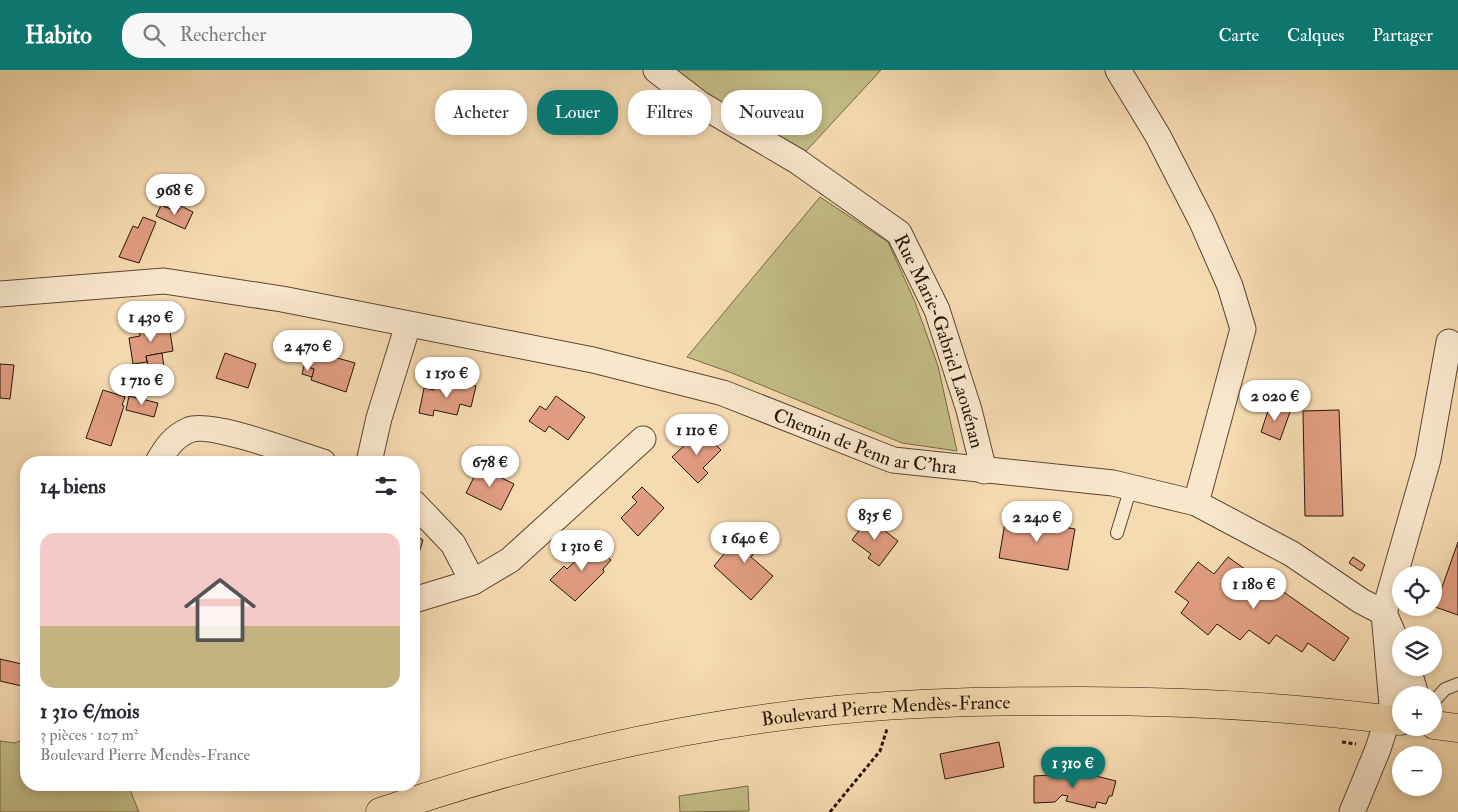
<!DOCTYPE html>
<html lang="fr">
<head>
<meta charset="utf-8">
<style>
  body { margin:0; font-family:"IM FELL Double Pica",serif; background:#f7f7f7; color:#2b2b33; height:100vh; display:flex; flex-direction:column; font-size:19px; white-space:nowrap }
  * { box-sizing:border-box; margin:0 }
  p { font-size:16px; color:#7c7c81 }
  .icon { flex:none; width:28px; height:28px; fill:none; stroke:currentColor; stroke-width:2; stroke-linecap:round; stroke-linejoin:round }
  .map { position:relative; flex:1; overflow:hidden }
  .sheet { position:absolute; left:20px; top:386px; width:400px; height:335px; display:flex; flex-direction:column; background:#fff; border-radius:20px; box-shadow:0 2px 8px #0003 }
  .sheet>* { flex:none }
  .guide { position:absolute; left:435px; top:20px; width:475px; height:45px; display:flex; gap:10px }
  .buttons { position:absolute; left:1392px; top:496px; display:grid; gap:10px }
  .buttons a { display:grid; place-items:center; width:50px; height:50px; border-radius:50%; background:#fff; box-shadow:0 2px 8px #0003; font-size:25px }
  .price { position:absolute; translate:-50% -42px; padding:0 11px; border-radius:18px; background:#fff; color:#222; font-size:16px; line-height:32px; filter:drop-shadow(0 1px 2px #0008) }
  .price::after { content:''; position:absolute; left:50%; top:30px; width:15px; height:11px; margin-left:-8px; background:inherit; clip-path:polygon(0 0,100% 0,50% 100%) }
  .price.on { background:#0f766e; color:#fff }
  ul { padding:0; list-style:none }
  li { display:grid; align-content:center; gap:10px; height:265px; padding:0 20px }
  li span { display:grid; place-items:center; height:155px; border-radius:15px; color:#555 }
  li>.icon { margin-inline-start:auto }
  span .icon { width:90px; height:90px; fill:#fffc; stroke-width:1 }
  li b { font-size:21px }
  h2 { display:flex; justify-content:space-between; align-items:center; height:60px; padding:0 20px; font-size:21px }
  .tag { padding:0 18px; border-radius:20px; background:#fff; box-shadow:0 2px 8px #0003; font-size:18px; line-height:45px }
  .tag.on { background:#0f766e; color:#fff }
  header { display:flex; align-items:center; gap:30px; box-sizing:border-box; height:70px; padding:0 25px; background:#0f766e; color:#fff }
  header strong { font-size:24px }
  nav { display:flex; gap:28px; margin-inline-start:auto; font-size:18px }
  .search { width:350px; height:45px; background:#f7f7f7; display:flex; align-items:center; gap:12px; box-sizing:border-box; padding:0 18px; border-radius:20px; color:#7c7c81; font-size:19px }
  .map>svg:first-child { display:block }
  .green { fill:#c3bd86; stroke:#766948 }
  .building { fill:#e19d81; stroke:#28150a }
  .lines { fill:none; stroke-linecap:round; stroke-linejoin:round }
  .service-casing { stroke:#5c4634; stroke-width:14 }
  .minor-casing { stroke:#5c4634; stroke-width:27 }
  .primary-casing { stroke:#28150a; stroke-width:29 }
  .path { stroke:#28150a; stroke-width:3; stroke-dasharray:4 2.5; stroke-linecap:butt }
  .service { stroke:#f9e7cc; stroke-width:12 }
  .minor { stroke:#f9e7cc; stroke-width:25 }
  .primary { stroke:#f6dab0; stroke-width:28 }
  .labels { text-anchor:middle; stroke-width:5; stroke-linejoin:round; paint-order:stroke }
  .street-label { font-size:19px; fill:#28150a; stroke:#f9e7cc }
</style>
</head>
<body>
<header>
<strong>Habito</strong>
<div class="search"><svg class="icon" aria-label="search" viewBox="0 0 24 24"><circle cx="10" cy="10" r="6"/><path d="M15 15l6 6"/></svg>Rechercher</div>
<nav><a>Carte</a><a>Calques</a><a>Partager</a></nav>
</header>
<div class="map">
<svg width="1458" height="742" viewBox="0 0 1458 742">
  <rect width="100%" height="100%" fill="#f6dab0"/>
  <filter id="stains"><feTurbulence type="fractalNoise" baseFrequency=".004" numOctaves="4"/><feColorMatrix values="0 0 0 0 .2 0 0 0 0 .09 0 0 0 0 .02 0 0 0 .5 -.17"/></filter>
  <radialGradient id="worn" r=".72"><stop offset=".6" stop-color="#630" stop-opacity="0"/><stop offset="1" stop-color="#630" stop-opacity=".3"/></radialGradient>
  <!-- green -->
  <g class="green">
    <polygon points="665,0 881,0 797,91"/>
    <polygon points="820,127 888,172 915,232 938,296 957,381 902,373 732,303 687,287"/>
    <polygon points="26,668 26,715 128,715 139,742 0,742 0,671 15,673"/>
    <polygon points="748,716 749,741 680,742 679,726"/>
  </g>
  <!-- building -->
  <g class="building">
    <polygon points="165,127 182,135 177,142 161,135"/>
    <polygon points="161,135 177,142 181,136 193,142 185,159 156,146"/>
    <polygon points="143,147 156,152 139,193 119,187 133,156 138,158"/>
    <polygon points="169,255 173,281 146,286 147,292 133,294 129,268 140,266 139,259"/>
    <polygon points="322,276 335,281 334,287 355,293 346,322 311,310 314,299 304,296 310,278 320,281"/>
    <polygon points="162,283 164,297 149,299 146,286"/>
    <polygon points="225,283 256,294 248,318 216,308"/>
    <polygon points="0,294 14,295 10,329 0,328"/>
    <polygon points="304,296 314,299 312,307 302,304"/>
    <polygon points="458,312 476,316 471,337 460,334 457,345 434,340 433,346 419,343 424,318 434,320 435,314 456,318"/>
    <polygon points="103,320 125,327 122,335 124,336 111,376 86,368"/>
    <polygon points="129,326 158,333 154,347 126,340"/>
    <polygon points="556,326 585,347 568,370 549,356 545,362 529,351 540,336 546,340"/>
    <polygon points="1270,335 1290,342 1280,370 1261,362"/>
    <polygon points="1339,340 1343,446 1305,446 1303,341"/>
    <polygon points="701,360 721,380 703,398 708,403 698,413 672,387"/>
    <polygon points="479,397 514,414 501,440 466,423"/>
    <polygon points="642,417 664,438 638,466 621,448 637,432 632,427"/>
    <polygon points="1006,447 1075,459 1068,500 999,488"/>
    <polygon points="868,448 898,471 879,496 868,488 871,484 852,470"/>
    <polygon points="749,454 766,470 751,487 773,506 751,530 714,496"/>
    <polygon points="414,464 423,470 418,486 414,485"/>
    <polygon points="591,470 611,490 603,499 604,502 575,531 550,510 564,496 567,499 584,483 581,480"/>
    <polygon points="1458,472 1458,545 1435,537"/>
    <polygon points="1228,487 1276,521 1278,518 1349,568 1334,591 1308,573 1302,582 1276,565 1269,574 1249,560 1240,570 1217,554 1208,565 1181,543 1189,532 1175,522 1198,492 1214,504"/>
    <polygon points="1353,487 1365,495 1361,501 1349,493"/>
    <polygon points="0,589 26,595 26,617 0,611"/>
    <polygon points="999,672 1004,697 945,709 940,684"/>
    <polygon points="1050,703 1066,703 1066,706 1077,704 1086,708 1088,704 1116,711 1112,726 1109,726 1106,734 1097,732 1095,738 1066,731 1068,726 1062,725 1055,732 1034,733 1034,706 1050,705"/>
  </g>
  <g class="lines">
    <!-- service casing -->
    <g class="service-casing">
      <g id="service">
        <polyline points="1117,463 1131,417"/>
        <polyline points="1434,631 1445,619 1458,614"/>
      </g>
    </g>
    <!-- minor casing -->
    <g class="minor-casing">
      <g id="minor">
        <path id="s1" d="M656,0L700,34L797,91L899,163L937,240L969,340L984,401"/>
        <polyline points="1118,0 1158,66 1202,152 1230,216 1243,259 1196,433"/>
        <path id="s2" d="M0,224L164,211L282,229L593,290L723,323L893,390L1113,413L1196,433L1292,484L1361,531L1384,543L1401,582"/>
        <path d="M158,392C166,378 173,367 189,360C212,351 296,384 323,392"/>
        <polyline points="369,392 379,348 408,255"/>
        <polyline points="414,433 453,474 473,512 414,530"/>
        <polyline points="473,512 510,490 643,369"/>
        <polyline points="1408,598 1416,625"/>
        <polyline points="1352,742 1378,679 1392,635 1384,543 1428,389 1449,272"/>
      </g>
    </g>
    <!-- primary casing -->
    <g class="primary-casing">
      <g id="primary">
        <polyline points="1434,655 1458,658"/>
        <path id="s3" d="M380,742C527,692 681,655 836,640C917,632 998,631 1080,631C1187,631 1295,637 1401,651"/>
      </g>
    </g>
    <!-- path -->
    <g class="path">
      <polyline points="1342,672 1356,674"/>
      <polyline points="830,742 880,681 887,659"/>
    </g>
    <!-- service -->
    <use href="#service" class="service"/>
    <!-- minor -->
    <use href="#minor" class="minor"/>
    <!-- primary -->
    <use href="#primary" class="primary"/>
  </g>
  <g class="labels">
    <!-- street labels -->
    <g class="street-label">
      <text dy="7" stroke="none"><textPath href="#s1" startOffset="409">Rue Marie-Gabriel Laouénan</textPath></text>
      <text dy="7" stroke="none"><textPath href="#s2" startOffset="886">Chemin de Penn ar C'hra</textPath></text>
      <text dy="7" stroke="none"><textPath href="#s3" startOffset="518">Boulevard Pierre Mendès-France</textPath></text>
    </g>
  </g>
  <rect width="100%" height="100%" filter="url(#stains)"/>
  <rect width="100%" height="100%" fill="url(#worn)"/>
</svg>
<div class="buttons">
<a><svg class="icon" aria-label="locate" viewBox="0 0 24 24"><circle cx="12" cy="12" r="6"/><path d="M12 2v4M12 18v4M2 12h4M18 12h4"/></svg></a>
<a><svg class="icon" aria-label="layers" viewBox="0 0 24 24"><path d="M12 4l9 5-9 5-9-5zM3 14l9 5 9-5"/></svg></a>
<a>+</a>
<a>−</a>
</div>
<b class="price" style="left:175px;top:146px">968 €</b>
<b class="price" style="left:151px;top:273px">1 430 €</b>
<b class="price" style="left:308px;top:302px">2 470 €</b>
<b class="price" style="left:447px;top:329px">1 150 €</b>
<b class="price" style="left:142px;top:336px">1 710 €</b>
<b class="price" style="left:1275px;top:352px">2 020 €</b>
<b class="price" style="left:697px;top:386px">1 110 €</b>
<b class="price" style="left:490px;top:418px">678 €</b>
<b class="price" style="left:875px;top:471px">835 €</b>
<b class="price" style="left:1037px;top:473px">2 240 €</b>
<b class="price" style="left:745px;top:494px">1 640 €</b>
<b class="price" style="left:582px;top:502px">1 310 €</b>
<b class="price" style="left:1254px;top:540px">1 180 €</b>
<b class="price on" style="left:1073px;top:719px">1 310 €</b>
<div class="guide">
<a class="tag">Acheter</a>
<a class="tag on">Louer</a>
<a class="tag">Filtres</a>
<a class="tag">Nouveau</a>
</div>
<section class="sheet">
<h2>14 biens<svg class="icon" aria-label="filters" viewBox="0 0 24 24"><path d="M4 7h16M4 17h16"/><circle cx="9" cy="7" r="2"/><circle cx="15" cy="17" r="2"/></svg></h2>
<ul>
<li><span style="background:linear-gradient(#f6c9c9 60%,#c2b280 0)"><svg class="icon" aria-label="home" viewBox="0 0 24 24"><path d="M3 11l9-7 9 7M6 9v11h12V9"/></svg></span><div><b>1 310 €/mois</b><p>3 pièces · 107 m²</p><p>Boulevard Pierre Mendès-France</p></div></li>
</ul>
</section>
</div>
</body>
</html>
